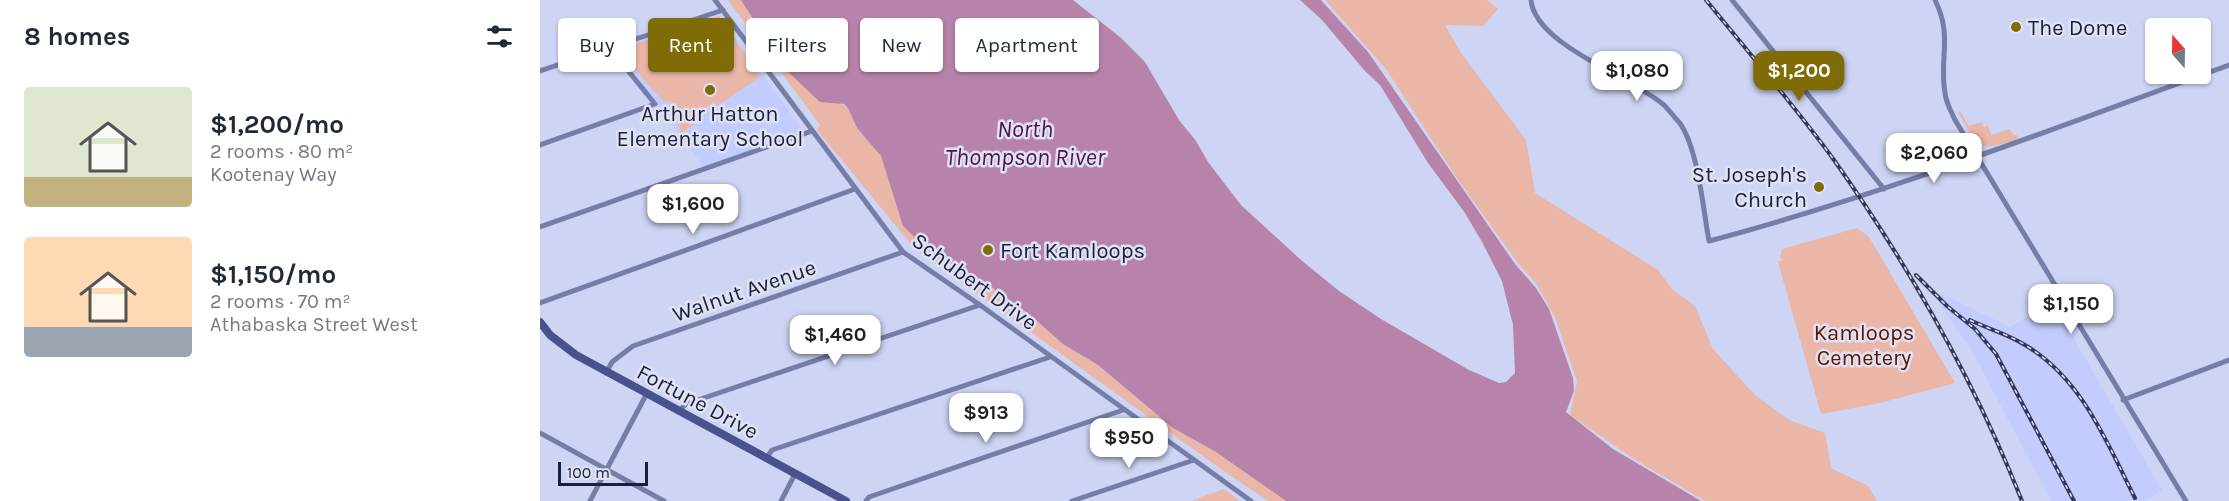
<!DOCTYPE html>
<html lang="en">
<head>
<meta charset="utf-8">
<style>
  body { margin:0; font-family:Karla,sans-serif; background:#f6f6f7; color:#1f2937; height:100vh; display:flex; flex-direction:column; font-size:22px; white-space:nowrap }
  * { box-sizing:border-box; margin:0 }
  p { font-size:20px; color:#747a83 }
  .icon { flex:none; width:33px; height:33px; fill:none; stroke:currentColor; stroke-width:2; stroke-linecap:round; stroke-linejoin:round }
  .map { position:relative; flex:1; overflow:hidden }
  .side { display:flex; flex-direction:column; background:#fff; width:540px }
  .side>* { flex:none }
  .hud { position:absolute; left:18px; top:18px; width:570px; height:54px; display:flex; gap:12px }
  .needle { width:39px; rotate:340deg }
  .fabs { position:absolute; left:1605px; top:18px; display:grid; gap:12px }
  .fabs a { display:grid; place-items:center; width:66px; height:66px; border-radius:6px; background:#fff; box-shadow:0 2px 4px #0004; font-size:30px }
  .scale { position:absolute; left:18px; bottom:15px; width:90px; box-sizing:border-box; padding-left:6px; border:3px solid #1b1f3c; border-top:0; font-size:16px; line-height:21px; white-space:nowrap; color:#1b1f3c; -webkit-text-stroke:4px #dfe2f2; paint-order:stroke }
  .price { position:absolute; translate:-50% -51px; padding:0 14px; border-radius:12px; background:#fff; color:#222; font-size:20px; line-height:39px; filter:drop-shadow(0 2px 3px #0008) }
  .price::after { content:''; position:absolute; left:50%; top:36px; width:18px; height:14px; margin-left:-9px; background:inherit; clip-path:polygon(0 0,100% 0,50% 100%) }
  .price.on { background:#806c06; color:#fff }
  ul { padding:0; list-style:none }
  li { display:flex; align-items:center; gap:18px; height:150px; padding:0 24px }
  li span { display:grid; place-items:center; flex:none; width:168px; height:120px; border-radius:6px; color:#555 }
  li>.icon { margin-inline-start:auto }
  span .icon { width:72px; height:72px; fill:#fffc; stroke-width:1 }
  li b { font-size:26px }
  h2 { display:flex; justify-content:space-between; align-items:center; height:72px; padding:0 24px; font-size:26px }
  .pill { padding:0 21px; border-radius:6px; background:#fff; box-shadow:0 2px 4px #0004; font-size:21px; line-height:54px }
  .pill.on { background:#806c06; color:#fff }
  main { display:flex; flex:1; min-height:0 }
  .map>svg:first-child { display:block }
  .built { fill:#c2ccff }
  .green { fill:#e9b6a7 }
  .water { fill:#b783aa }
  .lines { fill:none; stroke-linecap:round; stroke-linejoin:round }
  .minor { stroke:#767ea8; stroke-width:5 }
  .secondary { stroke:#4a528e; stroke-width:8 }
  .rail-casing { stroke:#333855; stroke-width:4 }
  .rail { stroke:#dfe2f2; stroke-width:1.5; stroke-dasharray:4.5; stroke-linecap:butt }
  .poi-dot { fill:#806c06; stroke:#dfe2f2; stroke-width:2 }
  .labels { text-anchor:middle; stroke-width:5; stroke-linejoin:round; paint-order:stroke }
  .poi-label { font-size:22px; fill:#1b1f3c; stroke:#dfe2f2; text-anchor:start }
  .street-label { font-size:22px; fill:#1b1f3c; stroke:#dfe2f2 }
  .park-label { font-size:22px; fill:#5e1200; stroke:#dfe2f2 }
  .water-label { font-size:24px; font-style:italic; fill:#521347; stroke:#dfe2f2 }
</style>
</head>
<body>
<main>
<section class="side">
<h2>8 homes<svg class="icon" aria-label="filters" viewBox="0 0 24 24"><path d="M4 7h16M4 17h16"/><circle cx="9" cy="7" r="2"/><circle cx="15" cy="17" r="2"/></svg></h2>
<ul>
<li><span style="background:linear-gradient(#dfe7d0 75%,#c2b280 0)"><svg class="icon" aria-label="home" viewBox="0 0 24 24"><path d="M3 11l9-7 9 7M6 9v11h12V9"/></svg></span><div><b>$1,200/mo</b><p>2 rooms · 80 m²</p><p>Kootenay Way</p></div></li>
<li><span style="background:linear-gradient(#ffd9b3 75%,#9aa5b1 0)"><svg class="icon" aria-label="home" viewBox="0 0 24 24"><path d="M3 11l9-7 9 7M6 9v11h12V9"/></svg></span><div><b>$1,150/mo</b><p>2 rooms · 70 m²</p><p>Athabaska Street West</p></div></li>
</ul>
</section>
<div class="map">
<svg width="1689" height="501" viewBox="0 0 1689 501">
  <rect width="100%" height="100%" fill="#ced5f4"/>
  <!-- built -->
  <g class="built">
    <polygon points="179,16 263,130 164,167 75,49"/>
    <polygon points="1400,293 1470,327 1512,301 1622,490 1606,501 1511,501 1430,347 1398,303"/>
  </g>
  <!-- green -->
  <g class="green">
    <polygon points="188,0 201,0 245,69 308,108 317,128 341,156 363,226 395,257 434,275 489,314 523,344 558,365 633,428 676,452 746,501 728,501 681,469 375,249 277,130 280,125"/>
    <polygon points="785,0 947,0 958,9 943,26 905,25 921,53 986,140 995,193 1118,270 1132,289 1155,306 1173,349 1215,395 1249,420 1285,433 1291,468 1328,486 1337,501 1165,501 1094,459 1030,415 1037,381 1015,317 997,285 975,259 918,180 846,69"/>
    <polygon points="179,16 220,77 177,106 174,102 152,117 156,123 141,134 131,101 124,102 78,50"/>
    <path d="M1420,111L1429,126L1442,122L1444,127L1448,126L1451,135L1469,129L1474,135H1477L1478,139C1436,153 1439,149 1418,112Z"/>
    <polygon points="1317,228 1329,237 1415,383 1340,403 1281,414 1238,262 1243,260 1240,257 1242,249"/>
    <polygon points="684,489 700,501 651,501"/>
  </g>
  <!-- water -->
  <polygon class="water" points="201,0 533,0 580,37 605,62 639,120 656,141 668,162 701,205 761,260 799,291 841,319 929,370 959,383 966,382 975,373 973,325 962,281 942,242 925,213 888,163 840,85 825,71 782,20 760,0 781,0 828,52 975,264 996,288 1009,309 1033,378 1034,391 1026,412 1073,449 1161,501 746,501 676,452 633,428 558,365 523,344 489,314 434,275 395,257 363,226 341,156 317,128 308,108 304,104 280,102 245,69"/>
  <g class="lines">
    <!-- minor -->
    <g class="minor">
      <polyline points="175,0 363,252 440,305 711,501"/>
      <path d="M991,0C995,45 1092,77 1124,105C1129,110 1134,117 1139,122C1158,147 1163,209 1169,241C1346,194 1517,127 1689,65"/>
      <polyline points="1192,0 1344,189"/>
      <path d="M1395,0C1413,36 1399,58 1405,93C1406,103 1411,111 1415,120L1646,501"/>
      <polyline points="0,71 183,10"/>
      <polyline points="0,145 115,104 69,47"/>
      <polyline points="0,227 272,131"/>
      <polyline points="0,303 315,189"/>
      <polyline points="66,373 72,362 93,346 363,252"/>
      <polyline points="1583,400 1689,360"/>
      <polyline points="138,412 146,404 440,305"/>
      <polyline points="0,433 124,501"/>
      <polyline points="226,459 232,450 510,357"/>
      <polyline points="50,501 106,395"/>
      <polyline points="241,501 255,474"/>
      <polyline points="326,501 329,497 583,410"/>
      <polyline points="532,501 654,460"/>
    </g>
    <!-- secondary -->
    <polyline class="secondary" points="0,322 10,335 36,355 306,501"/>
    <!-- rail casing -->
    <g class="rail-casing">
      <g id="rail">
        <path d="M1166,0C1209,53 1254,105 1294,160C1369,266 1434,380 1482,501"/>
        <polyline points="1376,275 1407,306 1435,329 1456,354 1534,501"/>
        <path d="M1430,320C1448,329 1468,334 1485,345C1542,379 1566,441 1595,498"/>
      </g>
    </g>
    <!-- rail -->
    <use href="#rail" class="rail"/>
  </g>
  <!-- markers -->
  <g class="poi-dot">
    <circle cx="1476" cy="27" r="6"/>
    <circle cx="170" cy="90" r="6"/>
    <circle cx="1279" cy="187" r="6"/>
    <circle cx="448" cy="250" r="6"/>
  </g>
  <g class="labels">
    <!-- poi labels -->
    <g class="poi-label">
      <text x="1488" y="35">The Dome</text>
      <text x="170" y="121" text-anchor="middle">Arthur Hatton<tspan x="170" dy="25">Elementary School</tspan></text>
      <text x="1267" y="182" text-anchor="end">St. Joseph's<tspan x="1267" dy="25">Church</tspan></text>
      <text x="460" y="258">Fort Kamloops</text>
    </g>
    <!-- street labels -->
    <g class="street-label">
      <text transform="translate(435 281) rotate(36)" y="8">Schubert Drive</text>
      <text transform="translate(204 290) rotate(-19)" y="8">Walnut Avenue</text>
      <text transform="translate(158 401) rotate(28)" y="8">Fortune Drive</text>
    </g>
    <!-- park labels -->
    <g class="park-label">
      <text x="1324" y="340">Kamloops<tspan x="1324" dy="25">Cemetery</tspan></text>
    </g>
    <!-- water labels -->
    <g class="water-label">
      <text x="485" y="137">North<tspan x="485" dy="28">Thompson River</tspan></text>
    </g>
  </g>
</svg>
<div class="fabs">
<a><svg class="needle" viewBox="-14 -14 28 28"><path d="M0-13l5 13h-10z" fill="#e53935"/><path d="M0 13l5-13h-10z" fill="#747a83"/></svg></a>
</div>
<div class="scale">100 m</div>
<b class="price" style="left:1097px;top:102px">$1,080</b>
<b class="price on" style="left:1259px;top:102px">$1,200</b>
<b class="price" style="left:1394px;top:184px">$2,060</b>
<b class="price" style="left:153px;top:235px">$1,600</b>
<b class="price" style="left:1531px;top:335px">$1,150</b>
<b class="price" style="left:295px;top:366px">$1,460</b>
<b class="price" style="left:446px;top:444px">$913</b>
<b class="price" style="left:589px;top:469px">$950</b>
<div class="hud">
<a class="pill">Buy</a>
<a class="pill on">Rent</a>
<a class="pill">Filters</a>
<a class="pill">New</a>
<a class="pill">Apartment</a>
</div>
</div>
</main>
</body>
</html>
